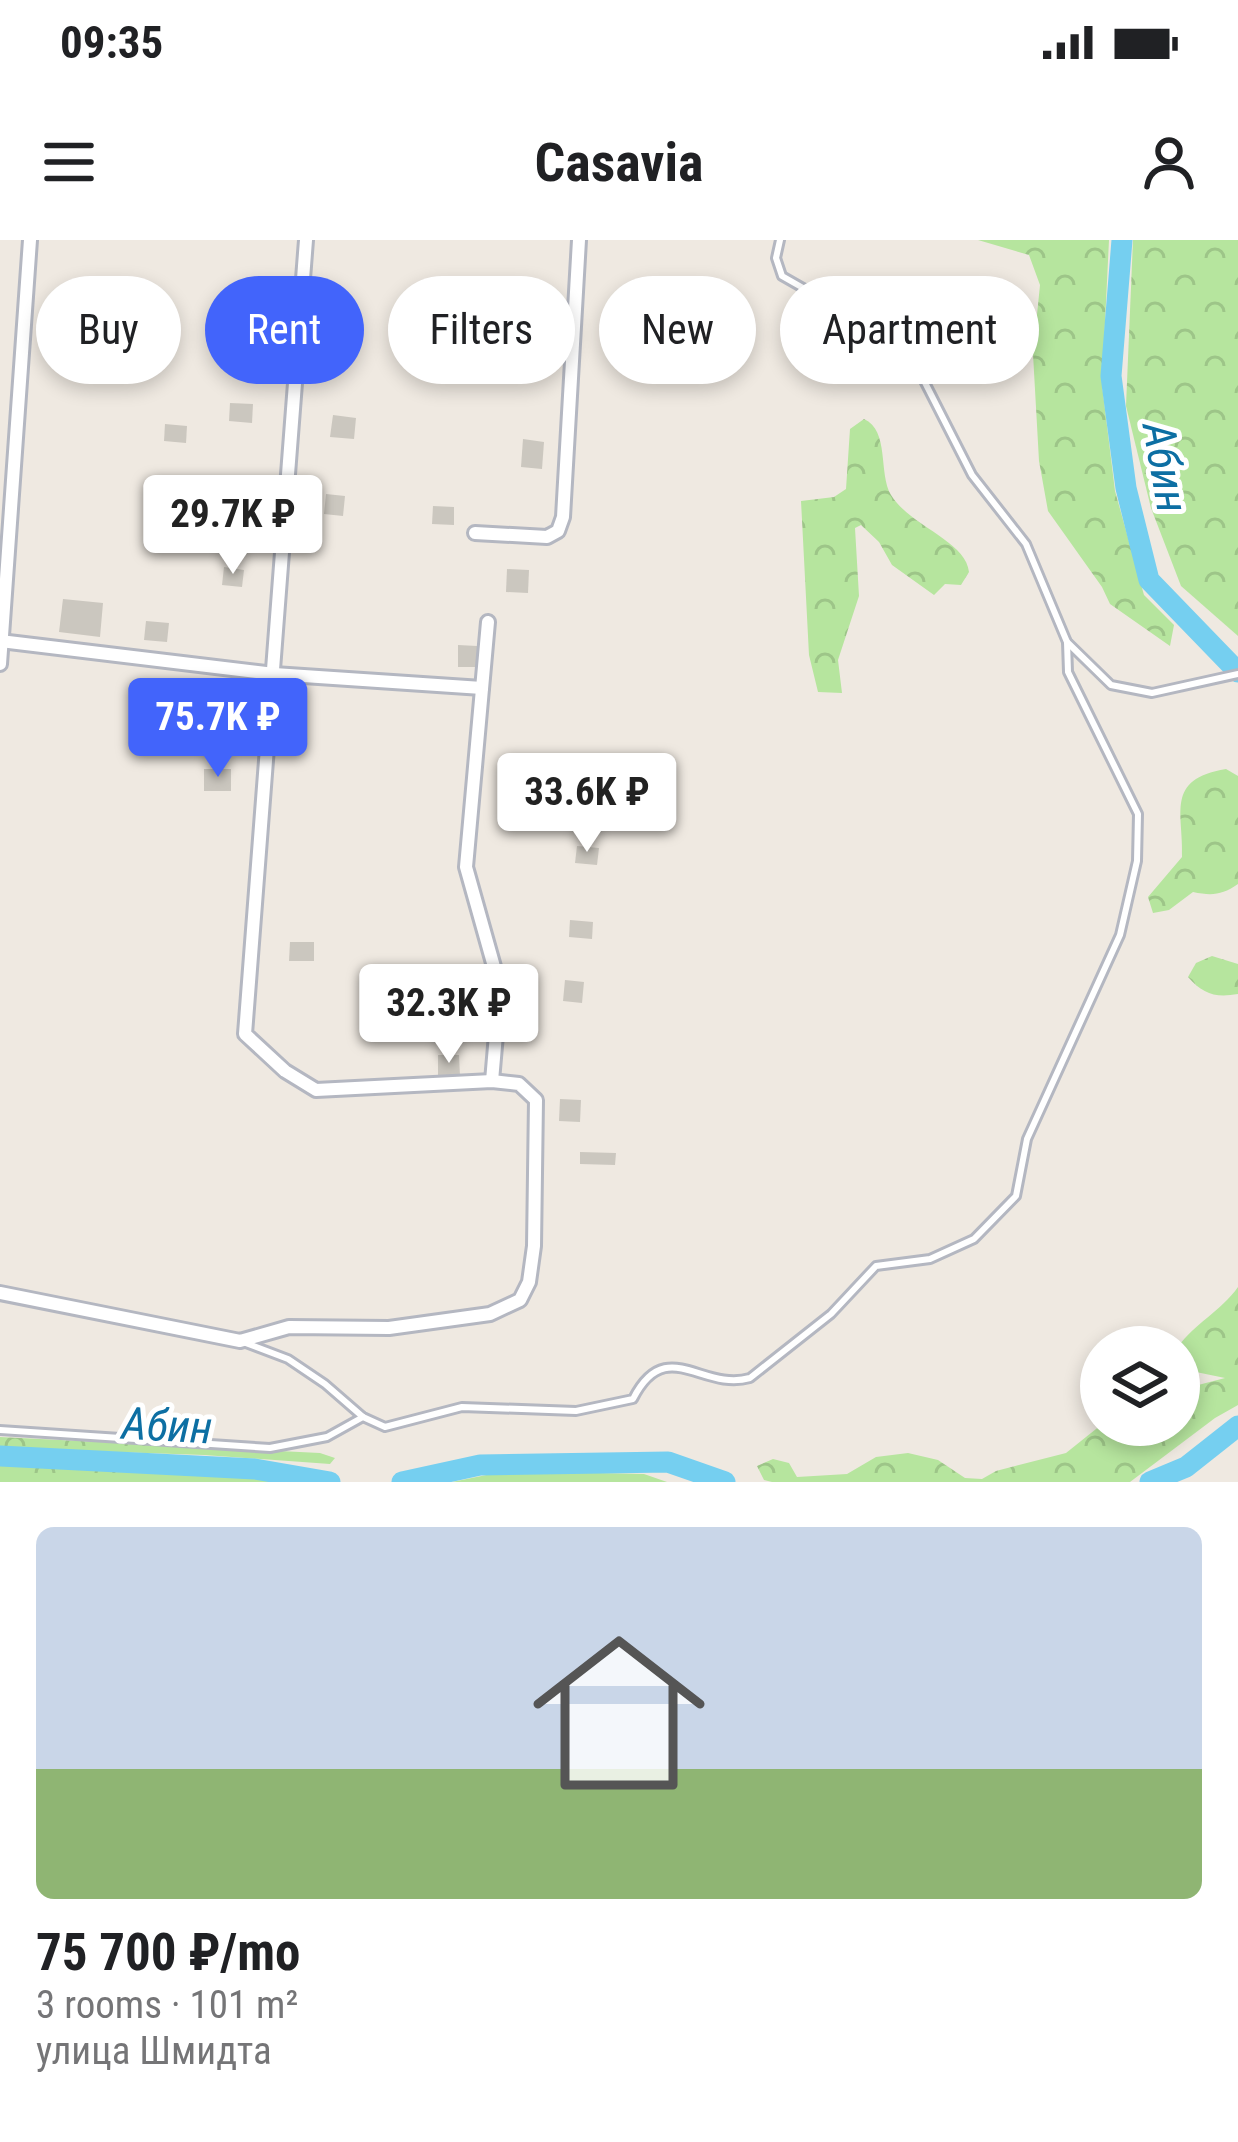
<!DOCTYPE html>
<html lang="en">
<head>
<meta charset="utf-8">
<style>
  body { margin:0; font-family:"Roboto Condensed",sans-serif; background:#f2f2f2; color:#202124; height:100vh; display:flex; flex-direction:column; font-size:45px; white-space:nowrap }
  * { box-sizing:border-box; margin:0 }
  p { font-size:39px; color:#757577 }
  .icon { flex:none; width:66px; height:66px; fill:none; stroke:currentColor; stroke-width:2; stroke-linecap:round; stroke-linejoin:round }
  .map { position:relative; height:1242px; overflow:hidden }
  .details { display:flex; flex-direction:column; background:#fff; flex:1 }
  .details>* { flex:none }
  .guide { position:absolute; left:36px; top:36px; width:1167px; height:108px; display:flex; gap:24px }
  .tools { position:absolute; left:1080px; top:1086px; display:grid; gap:24px }
  .tools a { display:grid; place-items:center; width:120px; height:120px; border-radius:50%; background:#fff; box-shadow:0 6px 18px #0003; font-size:60px }
  .price { position:absolute; translate:-50% -102px; padding:0 27px; border-radius:12px; background:#fff; color:#222; font-size:39px; line-height:78px; filter:drop-shadow(0 3px 6px #0008) }
  .price::after { content:''; position:absolute; left:50%; top:72px; width:36px; height:27px; margin-left:-18px; background:inherit; clip-path:polygon(0 0,100% 0,50% 100%) }
  .price.active { background:#4264fb; color:#fff }
  ul { padding:0; list-style:none }
  li { display:grid; align-content:center; gap:24px; height:636px; padding:0 36px }
  li span { display:grid; place-items:center; height:372px; border-radius:18px; color:#555 }
  li>.icon { margin-inline-start:auto }
  span .icon { width:216px; height:216px; fill:#fffc; stroke-width:1 }
  li b { font-size:51px }
  .chip { padding:0 42px; border-radius:54px; background:#fff; box-shadow:0 6px 18px #0003; font-size:42px; line-height:108px }
  .chip.active { background:#4264fb; color:#fff }
  .status { display:flex; justify-content:space-between; align-items:center; height:84px; padding:0 60px; background:#fff; direction:ltr }
  .status svg { height:33px; fill:currentColor }
  header { display:flex; justify-content:space-between; align-items:center; height:156px; padding:0 36px; background:#fff; font-size:54px; font-weight:700 }
  .map>svg:first-child { display:block }
  .forest { fill:url(#forest-crowns) }
  .lines { fill:none; stroke-linecap:round; stroke-linejoin:round }
  .river { stroke:#75cff0; stroke-width:21 }
  .building { fill:#cbc7bf }
  .lane-casing { stroke:#b4b7c1; stroke-width:12 }
  .street-casing { stroke:#b4b7c1; stroke-width:18 }
  .lane { stroke:#fff; stroke-width:6 }
  .street { stroke:#fff; stroke-width:12 }
  .labels { text-anchor:middle; stroke-width:10; stroke-linejoin:round; paint-order:stroke }
  .water-label { font-size:45px; font-style:italic; fill:#0d6fa3; stroke:#fff }
</style>
</head>
<body>
<div class="status"><b>09:35</b><svg viewBox="0 0 49 12"><path d="M0 12V9h3v3zM5 12V6h3v6zM10 12V3h3v9zM15 12V0h3v12zM26 1h20v11H26zM47 4h2v5h-2z"/></svg></div>
<header><svg class="icon" aria-label="menu" viewBox="0 0 24 24"><path d="M4 6h16M4 12h16M4 18h16"/></svg>Casavia<svg class="icon" aria-label="person" viewBox="0 0 24 24"><circle cx="12" cy="8" r="4"/><path d="M4 21q1-7 8-7t8 7"/></svg></header>
<div class="map">
<svg width="1238" height="1242" viewBox="0 0 1238 1242">
  <defs>
    <pattern id="forest-crowns" width="20" height="18" patternUnits="userSpaceOnUse" patternTransform="scale(3)"><rect width="20" height="18" fill="#b6e59e"/><path d="M2 6a3 3 0 1 1 6 0M12 15a3 3 0 1 1 6 0" fill="none" stroke="#9dc588"/></pattern>
  </defs>
  <rect width="100%" height="100%" fill="#efe9e1"/>
  <!-- forest -->
  <g class="forest">
    <polygon points="978,0 1109,0 1102,145 1115,251 1144,355 1174,385 1170,406 1110,364 1102,347 1048,271 1039,221 1033,114 1040,45 1029,15"/>
    <polygon points="1133,0 1238,0 1238,396 1181,346 1151,268 1126,166"/>
    <path d="M864,179C890,191 878,233 891,255C910,286 966,301 969,332L961,345L945,344L934,355L892,325L879,302L861,285L855,288L859,356L838,420L842,453L818,452L809,415L801,261L834,257L846,249L850,189Z"/>
    <path d="M1226,529L1238,536V644C1222,655 1212,656 1193,652L1169,670L1153,673L1148,657L1182,617C1184,574 1164,539 1226,529Z"/>
    <path d="M1212,716L1238,724V754C1215,758 1203,754 1188,737L1196,723Z"/>
    <path d="M1238,1047V1165L1215,1178L1130,1242H772L764,1240L757,1226L773,1219L789,1223L797,1237L847,1234L876,1217L908,1213L938,1220L965,1238L982,1239L996,1231L1066,1213L1101,1185H1179V1150L1225,1138L1196,1132L1181,1123L1178,1107C1194,1084 1221,1071 1238,1047Z"/>
    <polygon points="0,1197 320,1213 335,1218 330,1224 204,1215 0,1208"/>
    <polygon points="0,1221 270,1239 274,1242 0,1242"/>
    <polygon points="506,1231 644,1234 667,1242 452,1242"/>
  </g>
  <g class="lines">
    <!-- river -->
    <g class="river">
      <polyline points="1122,0 1111,136 1126,248 1149,340 1238,432"/>
      <polyline points="0,1216 255,1229 330,1242"/>
      <polyline points="402,1242 480,1225 668,1222 725,1242"/>
      <polyline points="1150,1242 1186,1227 1238,1186"/>
    </g>
  </g>
  <!-- building -->
  <g class="building">
    <polygon points="519,58 538,58 538,77 519,76"/>
    <polygon points="230,163 253,164 252,183 229,181"/>
    <polygon points="333,175 356,178 354,199 330,197"/>
    <polygon points="165,184 187,186 186,203 164,201"/>
    <polygon points="523,199 544,202 542,229 521,227"/>
    <polygon points="326,254 345,256 343,276 324,274"/>
    <polygon points="433,266 454,267 454,285 432,284"/>
    <polygon points="224,327 244,330 242,347 222,345"/>
    <polygon points="507,329 529,330 528,353 506,352"/>
    <polygon points="63,359 103,363 100,397 59,392"/>
    <polygon points="146,381 169,383 167,402 144,400"/>
    <polygon points="458,405 477,406 477,427 458,427"/>
    <rect x="204" y="529" width="27" height="22"/>
    <polygon points="577,606 599,608 597,625 575,623"/>
    <polygon points="570,680 593,682 592,699 569,697"/>
    <polygon points="290,702 314,702 314,721 289,721"/>
    <polygon points="565,740 584,742 582,763 563,761"/>
    <polygon points="438,815 459,815 460,836 438,836"/>
    <polygon points="560,859 581,860 580,882 559,881"/>
    <polygon points="580,912 616,913 615,925 580,924"/>
  </g>
  <g class="lines">
    <!-- lane casing -->
    <g class="lane-casing">
      <g id="lane">
        <polyline points="780,0 776,18 782,36 882,93 914,121 972,235 1026,304 1067,402 1111,445 1152,453 1238,434"/>
        <path d="M243,1102L288,1119L325,1144L363,1177L385,1187L462,1167L576,1171L633,1159C666,1094 702,1152 750,1138L831,1074L876,1026L930,1019L974,999L1016,956L1027,899L1120,695L1137,621L1138,574L1068,432L1067,402"/>
        <polyline points="0,1190 270,1208 327,1197 363,1177"/>
      </g>
    </g>
    <!-- street casing -->
    <g class="street-casing">
      <g id="street">
        <polyline points="475,293 547,297 558,291 563,277 579,0"/>
        <polyline points="488,382 466,627 500,748 492,841"/>
        <polyline points="0,401 274,434 482,448"/>
        <polyline points="0,424 30,0"/>
        <polyline points="0,1053 240,1101 289,1087 389,1088 490,1074 520,1060 529,1042 534,1006 536,860 519,844 492,841 316,850 285,831 245,794 306,0"/>
      </g>
    </g>
    <!-- lane -->
    <use href="#lane" class="lane"/>
    <!-- street -->
    <use href="#street" class="street"/>
  </g>
  <g class="labels">
    <!-- water labels -->
    <g class="water-label">
      <text transform="translate(1166 227) rotate(80)" y="16">Абин</text>
      <text transform="translate(167 1185) rotate(3)" y="16">Абин</text>
    </g>
  </g>
</svg>
<div class="tools">
<a><svg class="icon" aria-label="layers" viewBox="0 0 24 24"><path d="M12 4l9 5-9 5-9-5zM3 14l9 5 9-5"/></svg></a>
</div>
<b class="price" style="left:233px;top:337px">29.7K ₽</b>
<b class="price active" style="left:218px;top:540px">75.7K ₽</b>
<b class="price" style="left:587px;top:615px">33.6K ₽</b>
<b class="price" style="left:449px;top:826px">32.3K ₽</b>
<div class="guide">
<a class="chip">Buy</a>
<a class="chip active">Rent</a>
<a class="chip">Filters</a>
<a class="chip">New</a>
<a class="chip">Apartment</a>
</div>
</div>
<section class="details">
<ul>
<li><span style="background:linear-gradient(#c9d6e8 65%,#8fb573 0)"><svg class="icon" aria-label="home" viewBox="0 0 24 24"><path d="M3 11l9-7 9 7M6 9v11h12V9"/></svg></span><div><b>75 700 ₽/mo</b><p>3 rooms · 101 m²</p><p>улица Шмидта</p></div></li>
</ul>
</section>
</body>
</html>
